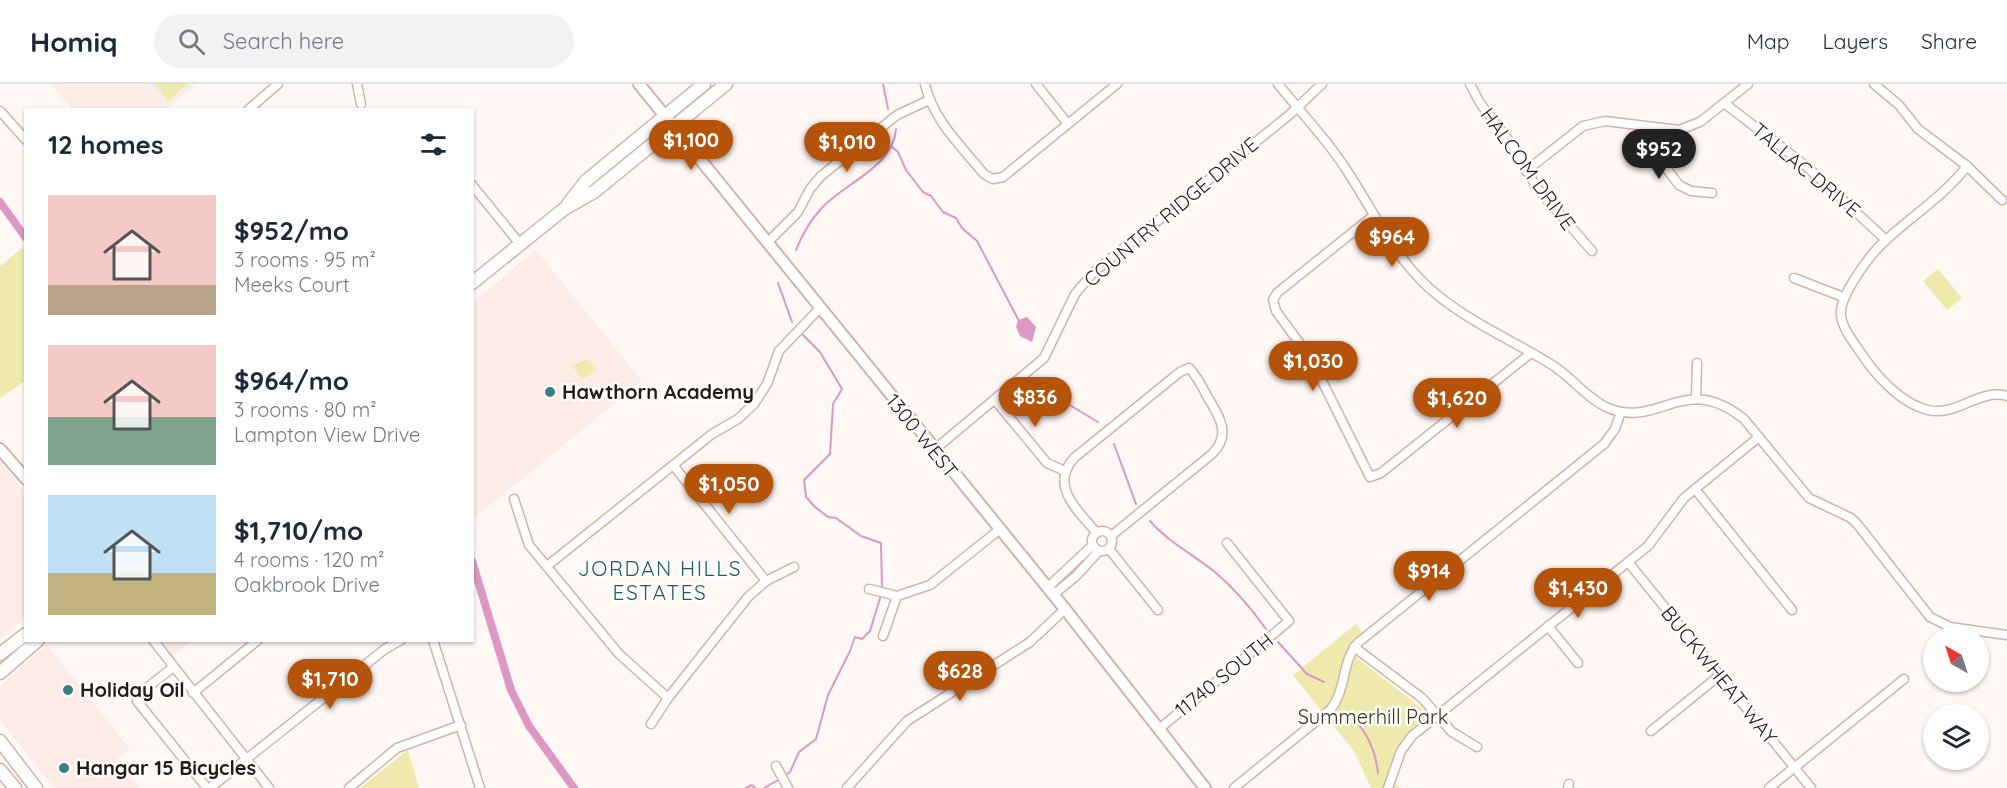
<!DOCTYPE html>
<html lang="en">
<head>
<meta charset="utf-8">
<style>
  body { margin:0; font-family:Quicksand,sans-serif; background:#f2f2f3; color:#1f2937; height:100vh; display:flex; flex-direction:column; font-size:22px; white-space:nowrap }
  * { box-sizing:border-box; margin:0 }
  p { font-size:20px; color:#747a83 }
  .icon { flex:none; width:33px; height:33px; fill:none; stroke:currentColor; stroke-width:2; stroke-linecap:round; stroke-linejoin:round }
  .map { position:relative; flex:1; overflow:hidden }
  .panel { position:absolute; left:24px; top:24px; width:450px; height:534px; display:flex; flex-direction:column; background:#fff; border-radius:0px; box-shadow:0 2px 4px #0004 }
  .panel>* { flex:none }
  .needle { width:39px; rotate:321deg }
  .buttons { position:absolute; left:1923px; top:542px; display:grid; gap:12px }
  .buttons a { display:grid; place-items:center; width:66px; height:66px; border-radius:50%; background:#fff; box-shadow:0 2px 4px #0004; font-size:30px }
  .price { position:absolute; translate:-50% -51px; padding:0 14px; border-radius:21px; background:#b45309; color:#fff; font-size:20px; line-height:39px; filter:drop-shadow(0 2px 3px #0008) }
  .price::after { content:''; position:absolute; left:50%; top:36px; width:18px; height:14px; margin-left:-9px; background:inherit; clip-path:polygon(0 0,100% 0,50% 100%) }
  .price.on { background:#222; color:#fff }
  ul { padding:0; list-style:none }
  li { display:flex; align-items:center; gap:18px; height:150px; padding:0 24px }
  li span { display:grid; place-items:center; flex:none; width:168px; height:120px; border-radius:0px; color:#555 }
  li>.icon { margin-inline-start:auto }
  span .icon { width:72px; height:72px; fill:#fffc; stroke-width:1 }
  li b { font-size:26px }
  h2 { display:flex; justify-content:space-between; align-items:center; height:72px; padding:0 24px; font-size:26px }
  header { display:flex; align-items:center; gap:36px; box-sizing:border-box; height:84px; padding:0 30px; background:#fff; border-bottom:2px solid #e0e1e3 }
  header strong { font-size:28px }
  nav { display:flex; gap:33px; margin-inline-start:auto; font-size:21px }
  .search { width:420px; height:54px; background:#f2f2f3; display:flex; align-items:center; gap:15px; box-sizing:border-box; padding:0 21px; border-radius:33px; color:#747a83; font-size:22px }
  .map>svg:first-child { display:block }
  .built { fill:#fdece5 }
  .green { fill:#eeeaad }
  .water { fill:#dc97c3 }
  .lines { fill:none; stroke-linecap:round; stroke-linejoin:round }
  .stream { stroke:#dc97c3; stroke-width:2 }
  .canal { stroke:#dc97c3; stroke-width:8 }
  .minor-casing { stroke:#d3b3a7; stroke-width:11 }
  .tertiary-casing { stroke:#d3b3a7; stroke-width:14 }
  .primary-casing { stroke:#d3b3a7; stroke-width:15 }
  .minor { stroke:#fff; stroke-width:8 }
  .tertiary { stroke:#fff; stroke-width:10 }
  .primary { stroke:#fff; stroke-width:12 }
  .poi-dot { fill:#377f82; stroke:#fff; stroke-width:2 }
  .labels { text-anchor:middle; stroke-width:5; stroke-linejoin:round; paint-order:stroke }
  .street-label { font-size:20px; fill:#251915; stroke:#fff }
  .poi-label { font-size:20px; font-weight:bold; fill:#251915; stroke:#fff; text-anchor:start }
  .park-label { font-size:20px; fill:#373412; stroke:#fff }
  .neighbourhood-label { font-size:21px; letter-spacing:1.5px; fill:#1f5a5c; stroke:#fff }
</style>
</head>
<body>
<header>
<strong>Homiq</strong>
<div class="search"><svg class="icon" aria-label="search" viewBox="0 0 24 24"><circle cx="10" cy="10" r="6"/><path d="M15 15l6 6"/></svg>Search here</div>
<nav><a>Map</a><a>Layers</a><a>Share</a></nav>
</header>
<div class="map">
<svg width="2007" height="704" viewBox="0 0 2007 704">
  <rect width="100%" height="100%" fill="#fff8f5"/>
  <!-- built -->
  <g class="built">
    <polygon points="51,0 196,0 165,26 72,25"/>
    <polygon points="536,166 642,297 473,435 473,218"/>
    <polygon points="0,378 26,409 25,534 0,555"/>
    <polygon points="162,557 192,557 172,572"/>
    <polygon points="47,561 130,665 116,676 140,704 54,704 0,636 0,602"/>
  </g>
  <!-- green -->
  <g class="green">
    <polygon points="154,0 188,0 168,17"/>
    <polygon points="22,164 26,168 25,297 0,314 0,182"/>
    <polygon points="1938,185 1962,214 1947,226 1923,197"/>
    <polygon points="586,275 596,285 583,295 572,282"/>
    <path d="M1356,540L1361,547L1357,574L1429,630C1400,654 1391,663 1396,701L1402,704H1371L1354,667L1293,591Z"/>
    <polygon points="408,666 419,704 360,704"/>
  </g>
  <!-- water -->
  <polygon class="water" points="1027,233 1036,243 1032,258 1020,252 1016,243 1018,236"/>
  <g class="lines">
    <!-- stream -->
    <g class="stream">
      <polyline points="883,0 888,25"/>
      <polyline points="892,63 898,68 906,86 923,108 931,112 943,128 956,134 962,144 977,157 1019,237"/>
      <path d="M796,166C802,151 809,138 820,126C842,100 894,83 896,45"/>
      <polyline points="778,199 792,238"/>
      <polyline points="803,251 820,268 842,305 833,320 830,370 804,396 806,413 815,423 828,433 836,434 861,452 881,459 882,505"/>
      <polyline points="1048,294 1063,317 1098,338"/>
      <polyline points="1114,360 1136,420"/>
      <path d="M1150,437C1168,458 1194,471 1216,489C1236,506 1251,524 1266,545"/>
      <polyline points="1278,558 1307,590 1324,598"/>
      <path d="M1349,628C1366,648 1375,663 1378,689"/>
      <polyline points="784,692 790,688 799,668 816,655 828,611 850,567 855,553 862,555 870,547 881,511"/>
      <polyline points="746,704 752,701 755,704"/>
      <polyline points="764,704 780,695"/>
    </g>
    <!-- canal -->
    <g class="canal">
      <polyline points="0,118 26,154"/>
      <polyline points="472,477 511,606 529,642 574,704"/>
    </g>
    <!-- minor casing -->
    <g class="minor-casing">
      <g id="minor">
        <polyline points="357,0 361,20"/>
        <path d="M925,0C933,36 962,63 984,90L993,95L1003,93L1117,0"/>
        <polyline points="1036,0 1068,40"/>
        <path d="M1278,0C1303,31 1330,59 1351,93C1376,132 1394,172 1429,204C1465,236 1508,254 1549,279C1570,291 1585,313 1606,323C1659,347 1683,286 1744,335L1809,414L1851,434L1858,441L1930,533L1950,543L2007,551"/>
        <polyline points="1470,0 1480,19 1513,62 1537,104 1592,167"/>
        <polyline points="1874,0 1899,21 1918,45 1967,82 2002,116"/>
        <polyline points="1724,19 1806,82 1886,156"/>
        <polyline points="248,26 278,0"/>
        <polyline points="0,27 26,56"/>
        <polyline points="1649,44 1651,64 1679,101 1691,107 1712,109"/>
        <path d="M1967,82C1944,112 1913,131 1886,156C1871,169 1838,213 1841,232C1843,246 1855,260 1863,272C1877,293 1902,320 1928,326C1957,333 1979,304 2007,312"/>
        <polyline points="1526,87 1583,42 1605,37 1679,46 1700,38 1748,0"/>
        <polyline points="472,101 520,160"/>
        <polyline points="1373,132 1277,209 1273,216 1276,227 1311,275 1370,393 1381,389 1531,269"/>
        <polyline points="768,158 798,128 810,105 821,92 897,31 929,16"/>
        <polyline points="1794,194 1843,213"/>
        <polyline points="1696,315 1697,279"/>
        <polyline points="995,316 1047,379 1065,387"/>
        <polyline points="934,366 1044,274 1075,210 1094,188 1288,32 1322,0"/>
        <polyline points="673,381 766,497"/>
        <polyline points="1695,405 1792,526"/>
        <polyline points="514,415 529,461 619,570 668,614"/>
        <circle cx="1102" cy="457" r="10"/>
        <path d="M1097,449C1078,427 1049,402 1074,374L1180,288L1189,284C1197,292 1202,302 1207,312C1219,332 1232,350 1212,370L1111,452"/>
        <polyline points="1109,465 1158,526"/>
        <polyline points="1628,478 1811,704"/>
        <polyline points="547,482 712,350 738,335 754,320 767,300 779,267 820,224"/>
        <polyline points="1047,504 1093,461"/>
        <polyline points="869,505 897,512 930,501 999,446"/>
        <polyline points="1053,511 1076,492 1099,467"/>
        <polyline points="1548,542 1578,579"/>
        <polyline points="883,552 897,512"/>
        <polyline points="153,556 269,704"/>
        <polyline points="433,556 480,704"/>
        <polyline points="1354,563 1422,614 1452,648 1477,663"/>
        <polyline points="172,584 148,603 137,617 207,704"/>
        <polyline points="193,609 258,556"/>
        <polyline points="651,640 668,614 748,513 766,497 794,483"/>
        <polyline points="1159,645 1289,537 1227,459"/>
        <polyline points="1651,647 1720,591"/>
        <polyline points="776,682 788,704"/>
        <polyline points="210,704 385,565 401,556"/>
        <polyline points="349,704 397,664 461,641"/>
        <polyline points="847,704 907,637 1030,558 1065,525"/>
        <path d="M1234,704L1331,625C1347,604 1341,577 1359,558L1604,360L1615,345L1621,328"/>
        <polyline points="1388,704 1401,667 1412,652 1648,462 1684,414 1759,353"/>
        <polyline points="1568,704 1569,700"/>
        <polyline points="1769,704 1904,595"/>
      </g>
    </g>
    <!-- tertiary casing -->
    <g class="tertiary-casing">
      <g id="tertiary">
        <polyline points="639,0 1065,525 1205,704"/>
        <polyline points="0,365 26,395"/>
      </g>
    </g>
    <!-- primary casing -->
    <g class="primary-casing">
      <g id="primary">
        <polyline points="568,120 586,97 704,0"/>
        <polyline points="472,199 564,125 594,108 726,0"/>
        <polyline points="0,570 26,550"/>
        <polyline points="0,589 38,556"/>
        <polyline points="0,657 36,704"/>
        <polyline points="0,686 15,704"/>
      </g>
    </g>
    <!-- minor -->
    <use href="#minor" class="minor"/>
    <!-- tertiary -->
    <use href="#tertiary" class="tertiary"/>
    <!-- primary -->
    <use href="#primary" class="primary"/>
  </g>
  <!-- markers -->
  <g class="poi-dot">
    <circle cx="550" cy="308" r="6"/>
    <circle cx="68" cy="606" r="6"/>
    <circle cx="64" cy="684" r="6"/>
  </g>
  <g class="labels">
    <!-- street labels -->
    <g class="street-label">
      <text transform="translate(1528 85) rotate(54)" y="7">HALCOM DRIVE</text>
      <text transform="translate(1806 86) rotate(40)" y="7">TALLAC DRIVE</text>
      <text transform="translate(1171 128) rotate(-40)" y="7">COUNTRY RIDGE DRIVE</text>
      <text transform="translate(922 352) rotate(51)" y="7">1300 WEST</text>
      <text transform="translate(1224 591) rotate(-39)" y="7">11740 SOUTH</text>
      <text transform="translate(1719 591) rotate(51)" y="7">BUCKWHEAT WAY</text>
    </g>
    <!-- poi labels -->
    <g class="poi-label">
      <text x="562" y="315">Hawthorn Academy</text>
      <text x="80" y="613">Holiday Oil</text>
      <text x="76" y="691">Hangar 15 Bicycles</text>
    </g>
    <!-- park labels -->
    <g class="park-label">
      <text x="1373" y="640">Summerhill Park</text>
    </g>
    <!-- neighbourhood labels -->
    <g class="neighbourhood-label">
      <text x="660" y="492">JORDAN HILLS<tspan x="660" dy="24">ESTATES</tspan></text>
    </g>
  </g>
</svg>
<div class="buttons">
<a><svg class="needle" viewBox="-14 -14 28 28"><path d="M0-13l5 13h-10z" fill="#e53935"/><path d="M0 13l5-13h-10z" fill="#747a83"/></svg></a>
<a><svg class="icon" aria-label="layers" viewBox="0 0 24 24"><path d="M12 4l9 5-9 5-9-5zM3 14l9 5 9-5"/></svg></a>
</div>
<b class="price" style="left:691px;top:87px">$1,100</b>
<b class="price" style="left:847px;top:89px">$1,010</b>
<b class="price on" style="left:1659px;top:96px">$952</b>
<b class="price" style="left:1392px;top:184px">$964</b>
<b class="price" style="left:1313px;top:308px">$1,030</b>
<b class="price" style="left:1035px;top:344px">$836</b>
<b class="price" style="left:1457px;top:345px">$1,620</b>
<b class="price" style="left:729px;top:431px">$1,050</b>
<b class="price" style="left:1429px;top:518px">$914</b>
<b class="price" style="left:1578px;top:535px">$1,430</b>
<b class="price" style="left:960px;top:618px">$628</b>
<b class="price" style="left:330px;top:626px">$1,710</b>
<section class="panel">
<h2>12 homes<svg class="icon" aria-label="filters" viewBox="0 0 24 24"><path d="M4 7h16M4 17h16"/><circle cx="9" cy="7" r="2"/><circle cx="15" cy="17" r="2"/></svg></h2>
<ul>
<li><span style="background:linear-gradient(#f6c9c9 75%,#b9a48a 0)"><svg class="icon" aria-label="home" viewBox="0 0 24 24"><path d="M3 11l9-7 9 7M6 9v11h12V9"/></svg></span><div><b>$952/mo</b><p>3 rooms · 95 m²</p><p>Meeks Court</p></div></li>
<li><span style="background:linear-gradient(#f6c9c9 60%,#7fa58c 0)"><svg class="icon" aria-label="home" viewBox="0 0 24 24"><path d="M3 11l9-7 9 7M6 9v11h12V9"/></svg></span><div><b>$964/mo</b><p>3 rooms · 80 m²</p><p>Lampton View Drive</p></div></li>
<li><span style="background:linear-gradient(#bfe0f5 65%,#c2b280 0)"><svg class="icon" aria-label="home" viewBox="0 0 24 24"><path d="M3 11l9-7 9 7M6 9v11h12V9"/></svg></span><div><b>$1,710/mo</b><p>4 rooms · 120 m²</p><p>Oakbrook Drive</p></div></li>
</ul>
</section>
</div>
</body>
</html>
